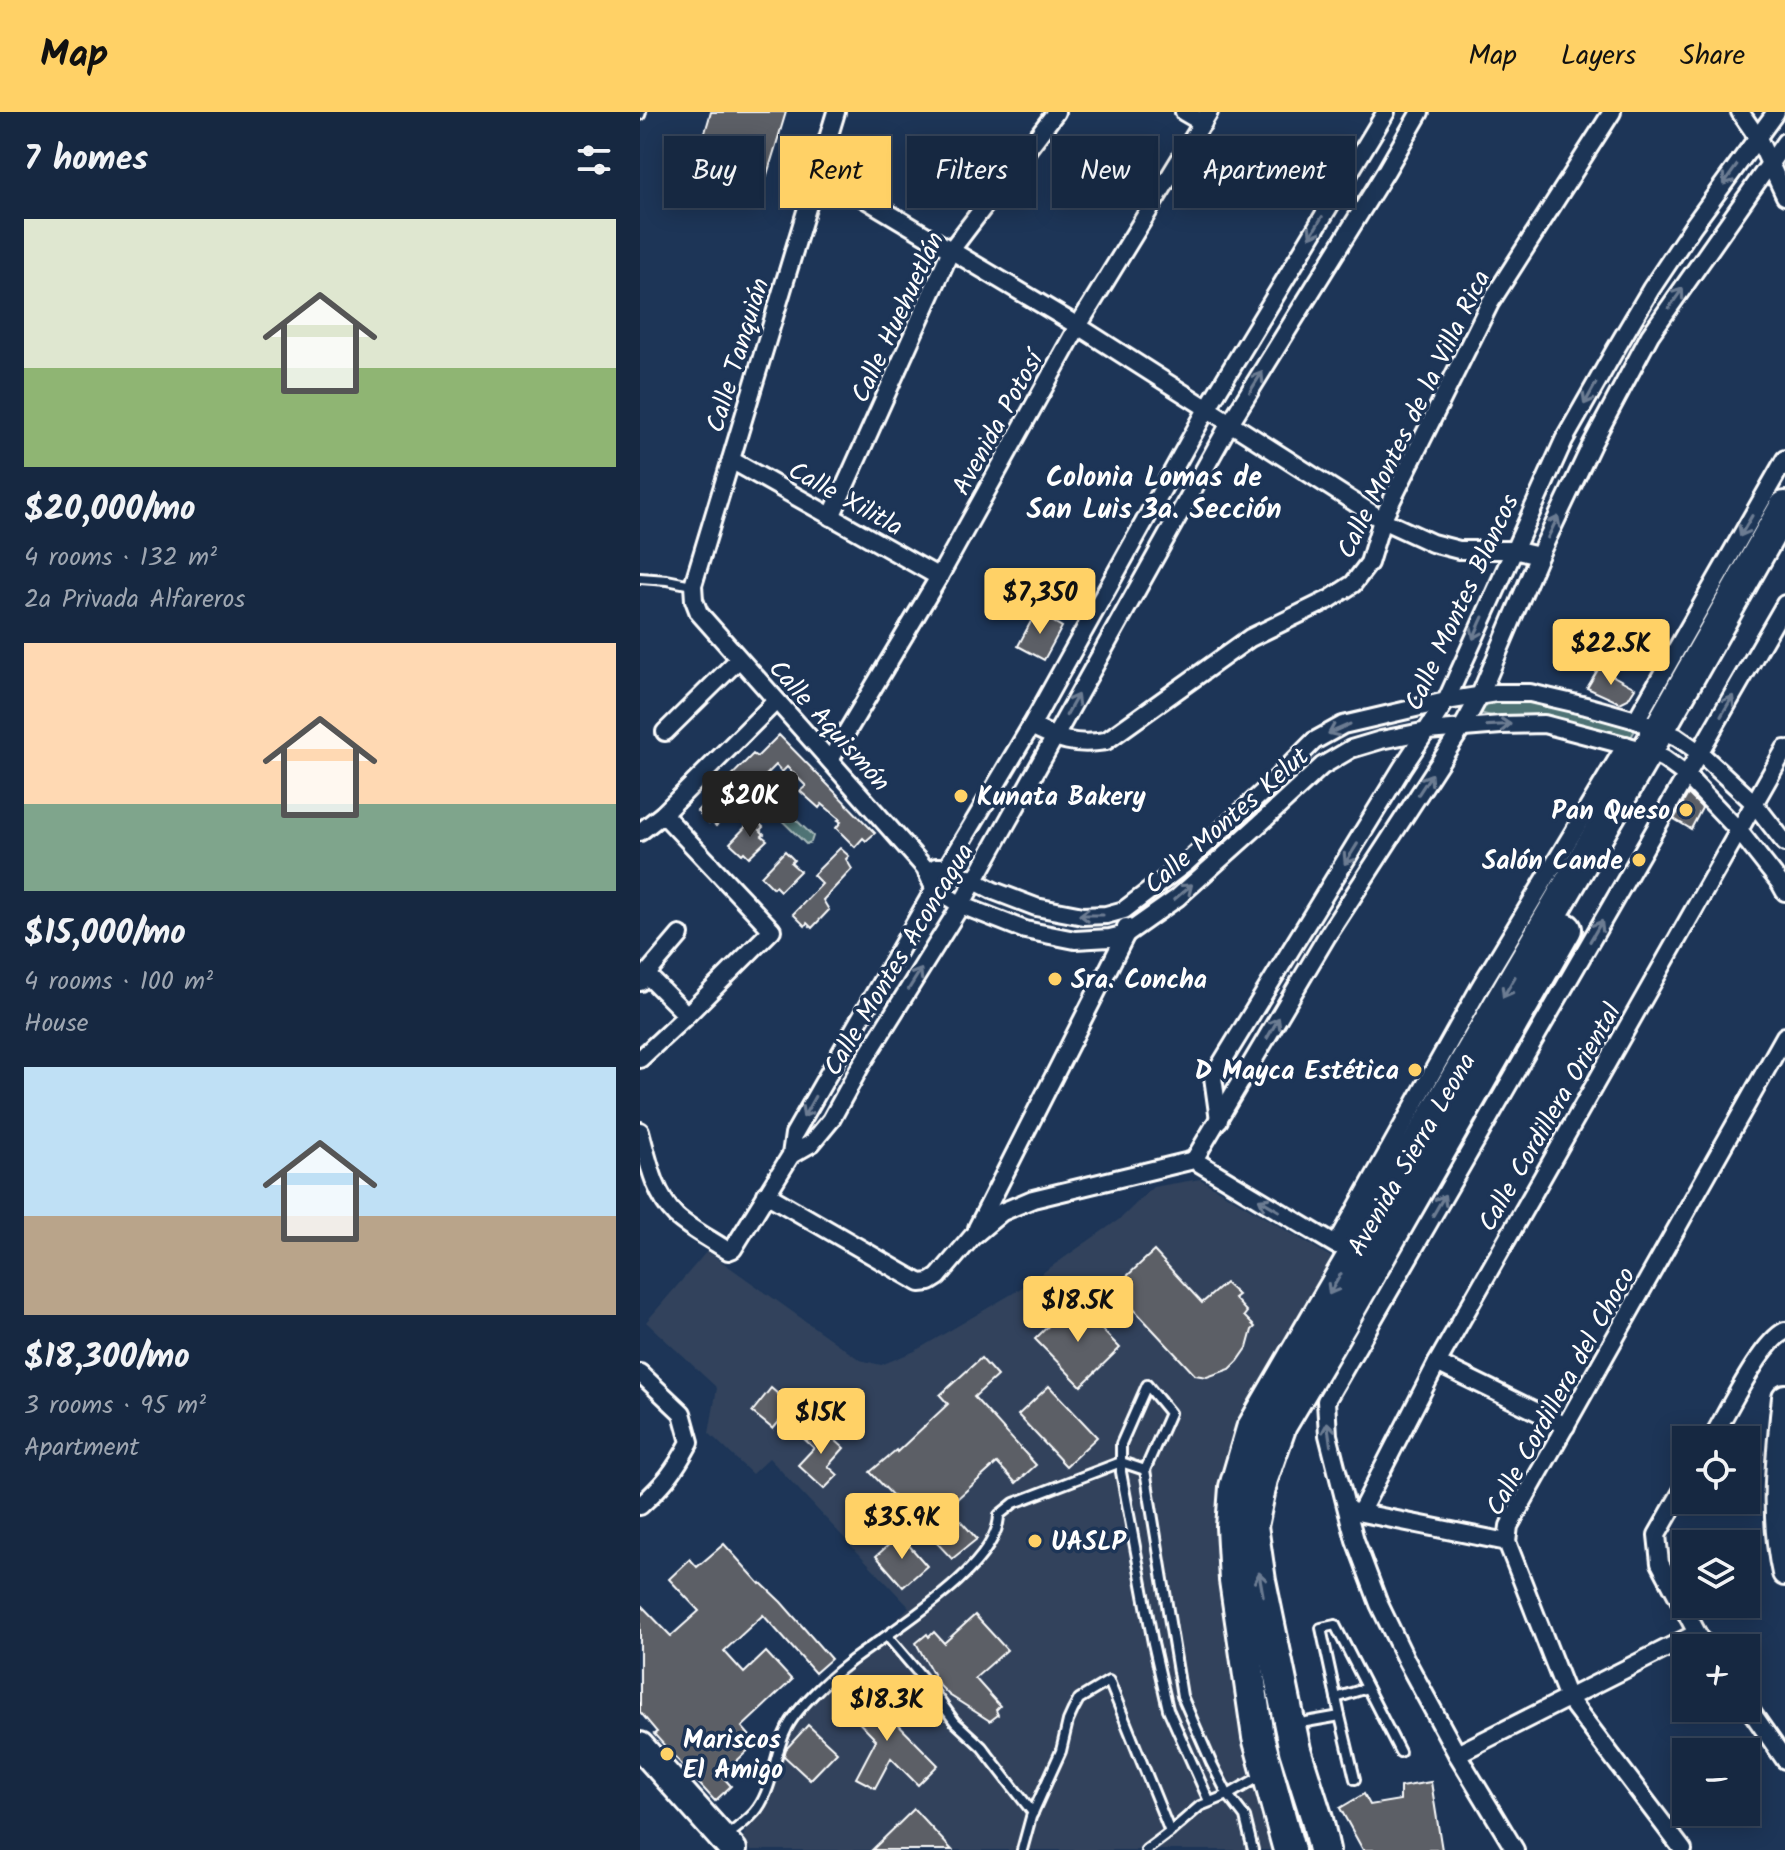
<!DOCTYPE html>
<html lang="en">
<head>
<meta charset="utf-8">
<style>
  body { margin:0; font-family:Kalam,sans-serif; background:#1f3048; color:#f1f3f6; height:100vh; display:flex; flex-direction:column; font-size:30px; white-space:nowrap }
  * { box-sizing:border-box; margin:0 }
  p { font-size:26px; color:#9ea6b1 }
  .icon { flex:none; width:44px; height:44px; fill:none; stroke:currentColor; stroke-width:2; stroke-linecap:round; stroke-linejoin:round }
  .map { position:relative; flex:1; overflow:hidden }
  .details { display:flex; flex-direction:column; background:#162841; width:640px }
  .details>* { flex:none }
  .top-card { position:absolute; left:24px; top:24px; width:760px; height:72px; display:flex; gap:16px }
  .buttons { position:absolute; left:1032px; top:1314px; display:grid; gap:16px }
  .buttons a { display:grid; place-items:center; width:88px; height:88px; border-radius:0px; background:#162841; box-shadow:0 4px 20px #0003,0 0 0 2px #35445a; font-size:40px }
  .price { position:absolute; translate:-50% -68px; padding:0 18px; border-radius:8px; background:#ffd166; color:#111; font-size:26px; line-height:52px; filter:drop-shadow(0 2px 4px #0008) }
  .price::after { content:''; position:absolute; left:50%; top:48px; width:24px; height:18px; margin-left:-12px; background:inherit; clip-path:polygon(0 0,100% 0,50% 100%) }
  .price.active { background:#222; color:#fff }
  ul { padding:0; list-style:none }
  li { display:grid; align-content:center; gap:16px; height:424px; padding:0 24px }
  li span { display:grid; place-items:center; height:248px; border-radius:0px; color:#555 }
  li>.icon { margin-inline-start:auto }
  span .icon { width:144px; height:144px; fill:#fffc; stroke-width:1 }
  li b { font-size:34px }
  h2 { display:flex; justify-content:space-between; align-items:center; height:96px; padding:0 24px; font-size:34px }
  .tag { padding:0 28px; border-radius:0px; background:#162841; box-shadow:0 4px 20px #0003,0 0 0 2px #35445a; font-size:28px; line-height:72px }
  .tag.active { background:#ffd166; color:#111 }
  header { display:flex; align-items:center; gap:48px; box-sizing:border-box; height:112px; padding:0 40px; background:#ffd166; color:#111 }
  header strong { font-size:38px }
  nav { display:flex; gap:44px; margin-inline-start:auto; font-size:28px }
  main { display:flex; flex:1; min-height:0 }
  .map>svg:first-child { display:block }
  .built { fill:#30425c }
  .green { fill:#4f7375; stroke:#a7b9ba; stroke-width:2 }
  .building { fill:#5b5f66; stroke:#fff; stroke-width:2 }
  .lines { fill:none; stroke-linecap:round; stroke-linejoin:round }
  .lane-casing { stroke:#fff; stroke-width:14 }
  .street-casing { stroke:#fff; stroke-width:22 }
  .secondary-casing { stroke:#fff; stroke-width:30 }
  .primary-casing { stroke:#fff; stroke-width:32 }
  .highway-casing { stroke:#fff; stroke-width:36 }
  .lane { stroke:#1d3557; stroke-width:8 }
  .street { stroke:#1d3557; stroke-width:16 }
  .secondary { stroke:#1d3557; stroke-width:24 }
  .primary { stroke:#1d3557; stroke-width:26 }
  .highway { stroke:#1d3557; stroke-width:30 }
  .oneway { stroke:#6c7c92 }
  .poi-dot { fill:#ffd166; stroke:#1d3557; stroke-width:3 }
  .labels { text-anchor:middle; stroke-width:7; stroke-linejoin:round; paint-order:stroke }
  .street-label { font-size:26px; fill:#fff; stroke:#1d3557 }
  .poi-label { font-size:26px; font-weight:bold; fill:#fff; stroke:#1d3557; text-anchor:start }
  .neighbourhood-label { font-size:28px; font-weight:bold; fill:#fff; stroke:#1d3557 }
</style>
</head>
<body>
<header>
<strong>Map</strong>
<nav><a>Map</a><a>Layers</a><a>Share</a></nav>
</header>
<main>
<section class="details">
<h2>7 homes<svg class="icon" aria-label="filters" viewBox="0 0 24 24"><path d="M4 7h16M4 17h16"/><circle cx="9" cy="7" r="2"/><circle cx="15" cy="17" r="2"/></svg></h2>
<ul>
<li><span style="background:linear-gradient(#dfe7d0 60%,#8fb573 0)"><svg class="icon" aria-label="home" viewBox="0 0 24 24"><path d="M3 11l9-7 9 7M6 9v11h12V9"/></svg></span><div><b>$20,000/mo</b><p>4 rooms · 132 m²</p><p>2a Privada Alfareros</p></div></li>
<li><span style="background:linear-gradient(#ffd9b3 65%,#7fa58c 0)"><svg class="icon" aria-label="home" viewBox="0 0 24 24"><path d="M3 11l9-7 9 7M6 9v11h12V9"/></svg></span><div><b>$15,000/mo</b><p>4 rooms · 100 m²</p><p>House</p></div></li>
<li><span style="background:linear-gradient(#bfe0f5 60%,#b9a48a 0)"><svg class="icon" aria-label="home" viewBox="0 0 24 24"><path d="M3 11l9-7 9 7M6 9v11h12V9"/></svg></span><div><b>$18,300/mo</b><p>3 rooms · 95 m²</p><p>Apartment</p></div></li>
</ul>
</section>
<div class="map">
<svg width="1145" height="1738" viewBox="0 0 1145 1738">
  <rect width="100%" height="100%" fill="#1d3557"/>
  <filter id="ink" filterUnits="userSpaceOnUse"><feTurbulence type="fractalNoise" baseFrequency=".0125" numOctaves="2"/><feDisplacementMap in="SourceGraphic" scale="16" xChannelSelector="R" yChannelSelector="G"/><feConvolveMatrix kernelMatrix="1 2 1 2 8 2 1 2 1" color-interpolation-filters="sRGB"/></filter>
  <g filter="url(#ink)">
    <!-- built -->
    <polygon class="built" points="560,1067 691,1145 624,1262 583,1372 607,1626 618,1687 633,1738 110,1738 101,1728 113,1708 136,1626 269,1495 129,1346 112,1362 69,1321 77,1276 6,1210 67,1139 220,1248 241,1253 275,1239 375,1180 481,1106 513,1075"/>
    <!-- green -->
    <g class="green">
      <path d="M848,585C899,589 946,603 995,618L988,631L901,606L851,604L840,601L837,596Z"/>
      <polygon points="128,681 173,724 171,730 166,732 121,688 123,682"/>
    </g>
    <!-- building -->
    <g class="building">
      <polygon points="71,0 146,0 126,66 58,44"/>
      <polygon points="396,500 422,515 404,548 378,534"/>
      <polygon points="959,556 995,576 988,587 980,591 947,576"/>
      <polygon points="139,623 235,721 226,729 223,726 215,735 196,716 201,710 198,708 200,707 182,692 179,696 160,679 166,674 147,655 142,660 136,653 76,714 71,709 69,711 57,699 113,642 117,645"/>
      <polygon points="1048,682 1062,696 1051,717 1034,707"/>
      <polygon points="114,706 123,715 120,718 124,722 122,724 127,728 109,745 104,740 102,742 90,731"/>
      <polygon points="200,736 209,744 206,747 212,757 183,788 189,798 172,816 167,811 165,814 153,802 182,772 173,763"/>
      <polygon points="145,739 154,748 151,751 160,759 140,779 135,774 133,776 121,764"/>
      <polygon points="514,1139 562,1191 585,1171 598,1183 594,1186 607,1200 604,1204 615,1215 612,1218 607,1236 598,1249 590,1257 567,1265 555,1263 474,1176"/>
      <polygon points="434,1189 480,1236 441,1274 395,1227"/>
      <polygon points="341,1246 357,1264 334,1285 396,1353 376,1371 357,1351 308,1395 337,1427 312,1447 267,1399 247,1418 239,1409 259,1390 230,1360 256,1338 257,1340 308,1292 300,1283"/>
      <polygon points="409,1274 457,1325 426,1354 378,1303"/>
      <polygon points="131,1276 152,1294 133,1317 112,1300"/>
      <polygon points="176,1311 204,1336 188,1354 198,1363 184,1377 158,1353 174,1336 163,1326"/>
      <polygon points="260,1423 287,1454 263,1475 236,1444"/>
      <polygon points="84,1432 120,1472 121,1471 141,1490 191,1547 175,1561 123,1503 84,1539 104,1561 126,1540 152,1568 102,1615 116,1631 87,1658 89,1660 83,1665 91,1674 75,1689 14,1622 17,1620 0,1600 0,1492 31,1524 59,1499 29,1467 50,1447 57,1455"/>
      <polygon points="335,1503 367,1538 335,1566 360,1594 356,1598 358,1603 350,1609 309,1583 299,1573 276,1531 287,1522 289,1525 294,1520 304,1531"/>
      <polygon points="217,1571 298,1653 278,1673 251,1646 235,1676 216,1666 236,1628 206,1597"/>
      <polygon points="168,1613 197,1640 170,1668 144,1644 146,1637"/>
      <polygon points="791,1670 802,1738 723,1738 700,1696 724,1682 730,1693 760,1688 760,1675"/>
      <polygon points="274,1697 312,1738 232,1738"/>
    </g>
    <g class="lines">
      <!-- lane casing -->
      <g class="lane-casing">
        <g id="lane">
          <polyline points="0,3 1,0"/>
          <polyline points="0,466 27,468 52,473"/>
          <polyline points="247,1524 287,1571 315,1610 342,1635 393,1701"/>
          <polyline points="696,1586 727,1576"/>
          <polyline points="700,1604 681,1516 695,1513 760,1640"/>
          <polyline points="655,1612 700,1604 715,1667"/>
          <polyline points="569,1689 528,1597 513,1531 481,1360 481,1332 507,1273 530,1301 505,1358 542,1584 571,1650 588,1683 605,1705 613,1738"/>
          <path d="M86,1725C96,1716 111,1707 118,1696C134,1673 134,1640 147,1616C157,1596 188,1567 206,1553C246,1521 358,1458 359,1403L374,1391L481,1350L505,1358"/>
          <polyline points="382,1738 391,1705 421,1639 428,1609 433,1598 439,1587 469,1569 530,1720 560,1694 588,1683 621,1664"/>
          <polyline points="506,1738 530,1720"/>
        </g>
      </g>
      <!-- street casing -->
      <g class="street-casing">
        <g id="street">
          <polyline points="196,0 53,473 54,488 59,501 285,756 294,776 321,793 385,818 435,828 470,826 486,822 537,786 624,708 682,654 711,637 741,628 787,619 861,613 904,612 1007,639 1024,647 1046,663 1099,719 1140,771 1145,780"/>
          <polyline points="544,0 563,11"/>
          <polyline points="1100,0 1118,26 1145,84"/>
          <polyline points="178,59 438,214 742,408 792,431 819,438 873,438 899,444"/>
          <polyline points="91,348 299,465"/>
          <polyline points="191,405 311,138 416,0"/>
          <polyline points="996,608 1145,347"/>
          <path d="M391,614C420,628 433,634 466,629L610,526L690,487L713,472L729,451L742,408L850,191L972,0"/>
          <polyline points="25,620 99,547"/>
          <polyline points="190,648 299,465 438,214 569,0"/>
          <polyline points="0,720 23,702 136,589"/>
          <polyline points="296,755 307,755 354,779 396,795 443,804 466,803 484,798 546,751 624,679 674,629 703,613 806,589 856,581 890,581 946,594 996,608 1037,625 1060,641 1114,691 1145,731"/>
          <polyline points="7,863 47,903"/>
          <polyline points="0,870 40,823"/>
          <polyline points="0,947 47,903 132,818 23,702"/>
          <polyline points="579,1008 573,965 762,656 806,589 924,328 974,240 1011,177 1053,114 1136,0"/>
          <path d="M0,1019C8,1048 14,1082 36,1104C50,1117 72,1128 88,1139L93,1137L151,1043L154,1022L307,755L391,614L567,297L746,0"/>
          <polyline points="151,1043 172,1031 191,1008 220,955 321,793 590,311 746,59 780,0"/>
          <polyline points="554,1048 687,824 822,616 840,583 899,444 952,332 1010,223 1145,30"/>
          <polyline points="126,1082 280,1171 290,1170 298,1165 332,1125 362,1100 393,1087 554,1048 696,1133 840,875 986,633"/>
          <polyline points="337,1116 486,822 486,815"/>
          <polyline points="797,1251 926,1314"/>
          <path d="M0,1261L42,1301L50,1330C34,1360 25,1371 0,1394"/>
          <path d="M1071,1328C1086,1303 1121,1230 1145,1219"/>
          <polyline points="1046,1372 1017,1423 1020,1451 1057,1521 1067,1536"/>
          <polyline points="712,1399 867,1430"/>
          <polyline points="721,1399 797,1251 1145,637"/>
          <polyline points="1106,1592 1145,1648"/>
          <polyline points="817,1642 1057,1521"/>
          <polyline points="875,1738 817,1642 766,1548 739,1492 715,1428 707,1398 688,1323 686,1289 1145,492"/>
          <polyline points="1043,1738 928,1586 867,1430 869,1414 1145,924"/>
        </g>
      </g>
      <!-- secondary casing -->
      <g class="secondary-casing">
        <path id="secondary" d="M1145,1285C1139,1343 1132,1404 1145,1461"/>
      </g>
      <!-- primary casing -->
      <g class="primary-casing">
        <polyline id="primary" points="0,1634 93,1738"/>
      </g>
      <!-- highway casing -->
      <g class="highway-casing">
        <g id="highway">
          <polyline points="649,1738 618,1625 595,1468 592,1415 595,1375 612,1317 1007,639 1145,395"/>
          <polyline points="684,1738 677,1707 655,1638 620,1469 612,1414 622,1367 641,1313 701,1212 926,817"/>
        </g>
      </g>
      <!-- lane -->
      <use href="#lane" class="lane"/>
      <!-- street -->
      <use href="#street" class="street"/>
      <!-- secondary -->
      <use href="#secondary" class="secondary"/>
      <!-- primary -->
      <use href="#primary" class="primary"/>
      <!-- highway -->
      <use href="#highway" class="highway"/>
    </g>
    <!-- one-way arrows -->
    <defs><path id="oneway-shaft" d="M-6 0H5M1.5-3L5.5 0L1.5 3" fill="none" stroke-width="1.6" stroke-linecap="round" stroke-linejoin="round" transform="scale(2)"/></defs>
    <g class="oneway">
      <use href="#oneway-shaft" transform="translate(1090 63) rotate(126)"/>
      <use href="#oneway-shaft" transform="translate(676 115) rotate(121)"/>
      <use href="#oneway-shaft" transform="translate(1036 186) rotate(-55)"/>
      <use href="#oneway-shaft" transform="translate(616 270) rotate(-58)"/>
      <use href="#oneway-shaft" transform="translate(950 282) rotate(119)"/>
      <use href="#oneway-shaft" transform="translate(1106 414) rotate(120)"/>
      <use href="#oneway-shaft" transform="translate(913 415) rotate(-64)"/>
      <use href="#oneway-shaft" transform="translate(838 516) rotate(114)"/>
      <use href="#oneway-shaft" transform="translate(432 593) rotate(-61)"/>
      <use href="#oneway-shaft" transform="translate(1087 594) rotate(-60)"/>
      <use href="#oneway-shaft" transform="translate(859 613) rotate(-3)"/>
      <use href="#oneway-shaft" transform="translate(699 617) rotate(156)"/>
      <use href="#oneway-shaft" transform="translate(785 672) rotate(-57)"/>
      <use href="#oneway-shaft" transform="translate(711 742) rotate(122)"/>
      <use href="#oneway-shaft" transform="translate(543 780) rotate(-40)"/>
      <use href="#oneway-shaft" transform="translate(451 803) rotate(-180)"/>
      <use href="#oneway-shaft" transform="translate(956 819) rotate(-60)"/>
      <use href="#oneway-shaft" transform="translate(275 867) rotate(-58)"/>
      <use href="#oneway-shaft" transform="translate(869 875) rotate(120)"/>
      <use href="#oneway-shaft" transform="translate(633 916) rotate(-60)"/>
      <use href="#oneway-shaft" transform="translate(169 995) rotate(119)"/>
      <use href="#oneway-shaft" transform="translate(629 1093) rotate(-149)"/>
      <use href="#oneway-shaft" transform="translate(799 1093) rotate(-60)"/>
      <use href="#oneway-shaft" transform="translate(695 1172) rotate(120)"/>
      <use href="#oneway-shaft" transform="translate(689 1322) rotate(-98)"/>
      <use href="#oneway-shaft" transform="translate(621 1472) rotate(-100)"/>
    </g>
  </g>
  <!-- markers -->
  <g class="poi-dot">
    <circle cx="321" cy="684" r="8"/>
    <circle cx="1046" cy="698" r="8"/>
    <circle cx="999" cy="748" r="8"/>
    <circle cx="415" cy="867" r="8"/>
    <circle cx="775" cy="958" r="8"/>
    <circle cx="395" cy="1429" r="8"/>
    <circle cx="27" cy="1642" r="8"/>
  </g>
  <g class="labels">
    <!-- street labels -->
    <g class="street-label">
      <text transform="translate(257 205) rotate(-65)" y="9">Calle Huehuetlán</text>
      <text transform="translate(97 243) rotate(-73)" y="9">Calle Tanquián</text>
      <text transform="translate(773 302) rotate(-64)" y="9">Calle Montes de la Villa Rica</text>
      <text transform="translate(357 311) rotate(-61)" y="9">Avenida Potosí</text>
      <text transform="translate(206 386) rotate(29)" y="9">Calle Xilitla</text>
      <text transform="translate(821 490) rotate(-65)" y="9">Calle Montes Blancos</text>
      <text transform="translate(190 613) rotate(48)" y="9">Calle Aquismón</text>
      <text transform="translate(586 708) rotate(-41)" y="9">Calle Montes Kelut</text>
      <text transform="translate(258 847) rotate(-59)" y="9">Calle Montes Aconcagua</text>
      <text transform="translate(909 1005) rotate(-60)" y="9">Calle Cordillera Oriental</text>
      <text transform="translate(771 1042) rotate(-60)" y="9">Avenida Sierra Leona</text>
      <text transform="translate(920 1279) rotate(-61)" y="9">Calle Cordillera del Choco</text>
    </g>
    <!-- poi labels -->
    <g class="poi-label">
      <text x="337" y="693">Kunata Bakery</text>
      <text x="1030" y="707" text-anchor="end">Pan Queso</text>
      <text x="983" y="757" text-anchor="end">Salón Cande</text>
      <text x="431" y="876">Sra. Concha</text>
      <text x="759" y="967" text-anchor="end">D Mayca Estética</text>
      <text x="411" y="1438">UASLP</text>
      <text x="43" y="1636">Mariscos<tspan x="43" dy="30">El Amigo</tspan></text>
    </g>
    <!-- neighbourhood labels -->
    <g class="neighbourhood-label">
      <text x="514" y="374">Colonia Lomas de<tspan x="514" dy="32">San Luis 3a. Sección</tspan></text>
    </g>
  </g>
</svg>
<div class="buttons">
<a><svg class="icon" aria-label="locate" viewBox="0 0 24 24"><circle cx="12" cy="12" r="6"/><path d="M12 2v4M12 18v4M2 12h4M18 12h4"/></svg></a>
<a><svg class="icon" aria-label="layers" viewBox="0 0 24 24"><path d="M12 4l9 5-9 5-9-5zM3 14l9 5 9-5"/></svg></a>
<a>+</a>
<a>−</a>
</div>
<b class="price" style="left:400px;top:524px">$7,350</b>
<b class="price" style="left:971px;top:575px">$22.5K</b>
<b class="price active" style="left:110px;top:727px">$20K</b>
<b class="price" style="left:438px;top:1232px">$18.5K</b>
<b class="price" style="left:181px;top:1344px">$15K</b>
<b class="price" style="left:262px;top:1449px">$35.9K</b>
<b class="price" style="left:247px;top:1631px">$18.3K</b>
<div class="top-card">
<a class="tag">Buy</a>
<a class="tag active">Rent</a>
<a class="tag">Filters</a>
<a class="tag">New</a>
<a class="tag">Apartment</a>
</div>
</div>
</main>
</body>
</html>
